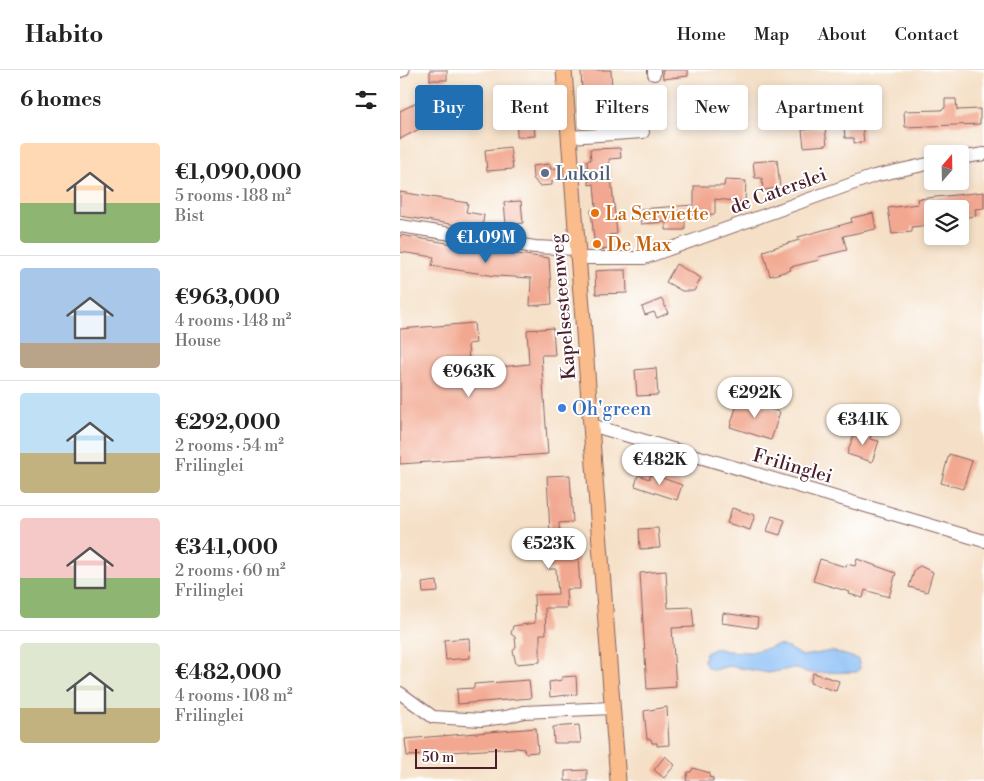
<!DOCTYPE html>
<html lang="en">
<head>
<meta charset="utf-8">
<style>
  body { margin:0; font-family:"Libre Bodoni",serif; background:#f2f2f2; color:#222; height:100vh; display:flex; flex-direction:column; font-size:19px; white-space:nowrap }
  * { box-sizing:border-box; margin:0 }
  p { font-size:16px; color:#767676 }
  .icon { flex:none; width:28px; height:28px; fill:none; stroke:currentColor; stroke-width:2; stroke-linecap:round; stroke-linejoin:round }
  .map { position:relative; flex:1; overflow:hidden }
  .side { display:flex; flex-direction:column; background:#fff; width:400px }
  .side>* { flex:none }
  .hud { position:absolute; left:15px; top:15px; width:475px; height:45px; display:flex; gap:10px }
  .needle { width:32px; rotate:20deg }
  .fabs { position:absolute; left:524px; top:75px; display:grid; gap:10px }
  .fabs a { display:grid; place-items:center; width:45px; height:45px; border-radius:5px; background:#fff; box-shadow:0 2px 8px #0003; font-size:25px }
  .scale { position:absolute; left:15px; bottom:12px; width:82px; box-sizing:border-box; padding-left:5px; border:2px solid #4a1f2b; border-top:0; font-size:14px; line-height:18px; white-space:nowrap; color:#4a1f2b; -webkit-text-stroke:4px #fff; paint-order:stroke }
  .price { position:absolute; translate:-50% -42px; padding:0 11px; border-radius:18px; background:#fff; color:#222; font-size:16px; line-height:32px; filter:drop-shadow(0 1px 2px #0008) }
  .price::after { content:''; position:absolute; left:50%; top:30px; width:15px; height:11px; margin-left:-8px; background:inherit; clip-path:polygon(0 0,100% 0,50% 100%) }
  .price.on { background:#1f6fb2; color:#fff }
  ul { padding:0; list-style:none }
  li { display:flex; align-items:center; gap:15px; height:125px; padding:0 20px }
  li+li { border-top:1px solid #e0e0e0 }
  li span { display:grid; place-items:center; flex:none; width:140px; height:100px; border-radius:5px; color:#555 }
  li>.icon { margin-inline-start:auto }
  span .icon { width:60px; height:60px; fill:#fffc; stroke-width:1 }
  li b { font-size:21px }
  h2 { display:flex; justify-content:space-between; align-items:center; height:60px; padding:0 20px; font-size:21px }
  .pill { padding:0 18px; border-radius:5px; background:#fff; box-shadow:0 2px 8px #0003; font-size:18px; line-height:45px }
  .pill.on { background:#1f6fb2; color:#fff }
  header { display:flex; align-items:center; gap:30px; box-sizing:border-box; height:70px; padding:0 25px; background:#fff; border-bottom:1px solid #e0e0e0 }
  header strong { font-size:24px }
  nav { display:flex; gap:28px; margin-inline-start:auto; font-size:18px }
  main { display:flex; flex:1; min-height:0 }
  .map>svg:first-child { display:block }
  .water { fill:#85bcf5; stroke:#686e90 }
  .building { fill:#f2a890 }
  .lines { fill:none; stroke-linecap:round; stroke-linejoin:round }
  .minor-casing { stroke:#866362; stroke-width:14 }
  .major-casing { stroke:#866362; stroke-width:17 }
  .minor { stroke:#fff; stroke-width:12 }
  .major { stroke:#f9bc8a; stroke-width:15 }
  .service-dot { fill:#5c6f8a; stroke:#fff; stroke-width:2 }
  .food-dot { fill:#e8710a; stroke:#fff; stroke-width:2 }
  .shop-dot { fill:#3f7fe0; stroke:#fff; stroke-width:2 }
  .labels { text-anchor:middle; stroke-width:4; stroke-linejoin:round; paint-order:stroke }
  .service-label { font-size:19px; fill:#4e5e75; stroke:#fff; text-anchor:start }
  .street-label { font-size:19px; fill:#4a1f2b; stroke:#fff }
  .food-label { font-size:19px; fill:#c56008; stroke:#fff; text-anchor:start }
  .shop-label { font-size:19px; fill:#366cbe; stroke:#fff; text-anchor:start }
</style>
</head>
<body>
<header>
<strong>Habito</strong>
<nav><a>Home</a><a>Map</a><a>About</a><a>Contact</a></nav>
</header>
<main>
<section class="side">
<h2>6 homes<svg class="icon" aria-label="filters" viewBox="0 0 24 24"><path d="M4 7h16M4 17h16"/><circle cx="9" cy="7" r="2"/><circle cx="15" cy="17" r="2"/></svg></h2>
<ul>
<li><span style="background:linear-gradient(#ffd9b3 60%,#8fb573 0)"><svg class="icon" aria-label="home" viewBox="0 0 24 24"><path d="M3 11l9-7 9 7M6 9v11h12V9"/></svg></span><div><b>€1,090,000</b><p>5 rooms · 188 m²</p><p>Bist</p></div></li>
<li><span style="background:linear-gradient(#a9c7e8 75%,#b9a48a 0)"><svg class="icon" aria-label="home" viewBox="0 0 24 24"><path d="M3 11l9-7 9 7M6 9v11h12V9"/></svg></span><div><b>€963,000</b><p>4 rooms · 148 m²</p><p>House</p></div></li>
<li><span style="background:linear-gradient(#bfe0f5 60%,#c2b280 0)"><svg class="icon" aria-label="home" viewBox="0 0 24 24"><path d="M3 11l9-7 9 7M6 9v11h12V9"/></svg></span><div><b>€292,000</b><p>2 rooms · 54 m²</p><p>Frilinglei</p></div></li>
<li><span style="background:linear-gradient(#f6c9c9 60%,#8fb573 0)"><svg class="icon" aria-label="home" viewBox="0 0 24 24"><path d="M3 11l9-7 9 7M6 9v11h12V9"/></svg></span><div><b>€341,000</b><p>2 rooms · 60 m²</p><p>Frilinglei</p></div></li>
<li><span style="background:linear-gradient(#dfe7d0 65%,#c2b280 0)"><svg class="icon" aria-label="home" viewBox="0 0 24 24"><path d="M3 11l9-7 9 7M6 9v11h12V9"/></svg></span><div><b>€482,000</b><p>4 rooms · 108 m²</p><p>Frilinglei</p></div></li>
</ul>
</section>
<div class="map">
<svg width="584" height="711" viewBox="0 0 584 711">
  <rect width="100%" height="100%" fill="#fff"/>
  <filter id="ink" filterUnits="userSpaceOnUse"><feTurbulence type="fractalNoise" baseFrequency=".02" numOctaves="2"/><feDisplacementMap in="SourceGraphic" scale="10" xChannelSelector="R" yChannelSelector="G"/><feConvolveMatrix kernelMatrix="1 2 1 2 8 2 1 2 1" color-interpolation-filters="sRGB"/></filter>
  <filter id="wash" filterUnits="userSpaceOnUse"><feTurbulence type="fractalNoise" baseFrequency=".0096" numOctaves="4" result="noise"/><feDisplacementMap in="SourceGraphic" scale="20" xChannelSelector="R" yChannelSelector="G"/><feGaussianBlur stdDeviation="1.12" result="paint"/><feColorMatrix in="noise" values="0 0 0 0 0 0 0 0 0 0 0 0 0 0 0 0 0 1.4 0 .05"/><feComposite in="paint" operator="in"/></filter>
  <g filter="url(#wash)">
    <rect width="100%" height="100%" fill="#f5e0c7"/>
    <!-- water -->
    <polygon class="water" points="379,575 388,578 402,586 432,581 458,589 460,598 457,602 409,603 394,598 369,603 329,596 314,600 307,597 304,591 305,583 316,578 326,581 351,582"/>
    <g id="blocks">
      <!-- building -->
      <g class="building">
        <rect x="30" y="0" width="17" height="10"/>
        <polygon points="181,0 211,0 212,22 229,21 230,35 217,36 218,51 188,53 186,23 182,24"/>
        <polygon points="262,0 288,0 288,6 263,9"/>
        <polygon points="545,29 556,29 557,40 580,39 580,54 505,57 504,41 541,40 545,38"/>
        <polygon points="16,33 27,55 0,69 0,41"/>
        <polygon points="133,33 135,66 117,67 116,34"/>
        <polygon points="462,54 464,72 454,73 454,68 445,68 444,56"/>
        <polygon points="425,58 427,75 404,77 402,60"/>
        <polygon points="110,77 113,99 87,101 85,80"/>
        <polygon points="220,78 221,88 209,89 217,164 209,165 211,179 195,180 191,140 196,138 194,114 189,115 187,90 191,90 190,79"/>
        <polygon points="377,90 380,118 363,120 362,108 355,108 353,92"/>
        <polygon points="150,94 151,99 157,98 158,110 152,111 152,115 139,116 133,108 132,96"/>
        <polygon points="325,110 346,111 345,132 315,129 315,144 285,145 285,160 266,160 266,152 241,154 239,139 294,135 294,116 324,116"/>
        <polygon points="0,122 68,133 66,142 84,145 82,159 0,146"/>
        <polygon points="584,122 584,138 575,139 576,146 560,148 560,139 532,139 532,155 512,157 512,162 492,164 488,138 518,134 517,129"/>
        <polygon points="121,131 123,153 106,155 104,132"/>
        <polygon points="473,143 476,159 443,166 447,180 418,187 419,190 390,197 391,200 370,206 363,181 399,170 398,167 452,152 451,148"/>
        <polygon points="0,165 100,182 149,188 152,234 130,236 131,208 96,206 32,196 34,187 0,182"/>
        <polygon points="276,194 301,208 294,221 282,221 266,212"/>
        <polygon points="212,200 226,200 227,223 196,224 195,201"/>
        <polygon points="262,229 268,243 257,248 254,242 245,245 242,237"/>
        <polygon points="74,253 76,273 68,274 69,294 89,293 90,298 129,294 127,260 153,258 155,285 141,285 148,384 0,394 0,259"/>
        <polygon points="256,298 258,325 237,326 235,300"/>
        <polygon points="339,328 380,342 371,370 330,357"/>
        <polygon points="456,358 472,363 470,369 479,371 472,392 447,384"/>
        <polygon points="549,384 572,391 563,419 541,413"/>
        <polygon points="251,404 282,415 277,430 235,416 238,405 249,409"/>
        <polygon points="170,405 173,452 159,453 161,485 178,485 180,519 166,519 167,538 145,538 146,564 140,564 140,592 116,594 113,581 116,577 115,567 111,564 113,556 135,553 134,525 158,524 156,499 148,499 147,477 122,478 121,465 150,463 147,406"/>
        <polygon points="332,438 355,445 350,460 327,453"/>
        <polygon points="372,446 385,450 380,465 367,461"/>
        <polygon points="258,458 260,478 240,479 239,459"/>
        <polygon points="420,489 446,497 447,494 455,496 457,489 496,503 489,527 465,520 463,528 449,524 450,522 413,511"/>
        <polygon points="520,496 533,502 527,522 509,517 515,499"/>
        <polygon points="266,501 268,538 292,537 294,557 272,558 276,617 247,619 240,503"/>
        <polygon points="37,511 38,522 23,523 22,513"/>
        <polygon points="323,543 358,548 357,558 322,553"/>
        <polygon points="69,568 70,588 46,590 44,570"/>
        <polygon points="413,603 439,611 436,621 410,613"/>
        <polygon points="176,606 177,624 150,627 149,612 162,610 162,607"/>
        <polygon points="129,610 131,628 58,634 57,619 74,618 74,614"/>
        <polygon points="267,637 269,675 257,676 257,673 252,673 251,669 247,669 244,641"/>
        <polygon points="179,655 181,673 154,673 153,657"/>
        <polygon points="136,658 138,682 125,683 124,679 117,678 33,683 33,685 7,686 5,669"/>
        <polygon points="265,686 275,695 264,708 254,700"/>
        <polygon points="293,698 310,703 309,707 313,708 313,711 286,711 288,702 291,702"/>
        <polygon points="187,700 187,711 165,711 165,701"/>
      </g>
    </g>
  </g>
  <g filter="url(#ink)">
    <use href="#blocks" fill-opacity="0" stroke="#866362" stroke-width="1"/>
    <g class="lines">
      <!-- minor casing -->
      <g class="minor-casing">
        <g id="minor">
          <polyline points="254,0 254,4"/>
          <polyline points="0,1 3,0"/>
          <polyline points="169,67 243,62"/>
          <polyline points="560,88 584,84"/>
          <polyline points="0,156 135,177 177,179"/>
          <polyline points="178,188 244,188 474,106 532,93"/>
          <polyline points="191,355 584,471"/>
          <polyline points="0,623 33,647 81,650 106,647 124,642 212,638"/>
        </g>
      </g>
      <!-- major casing -->
      <g class="major-casing">
        <polyline id="major" points="164,0 218,711"/>
      </g>
      <!-- minor -->
      <use href="#minor" class="minor"/>
      <!-- major -->
      <use href="#major" class="major"/>
    </g>
  </g>
  <!-- markers -->
  <circle class="service-dot" cx="145" cy="103" r="5"/>
  <g class="food-dot">
    <circle cx="195" cy="143" r="5"/>
    <circle cx="197" cy="174" r="5"/>
  </g>
  <circle class="shop-dot" cx="162" cy="338" r="5"/>
  <g class="labels">
    <!-- service labels -->
    <g class="service-label">
      <text x="155" y="110">Lukoil</text>
    </g>
    <!-- street labels -->
    <g class="street-label">
      <text transform="translate(378 120) rotate(-20)" y="7">de Caterslei</text>
      <text transform="translate(162 237) rotate(-95)" y="7">Kapelsesteenweg</text>
      <text transform="translate(393 395) rotate(16)" y="7">Frilinglei</text>
    </g>
    <!-- food labels -->
    <g class="food-label">
      <text x="205" y="150">La Serviette</text>
      <text x="207" y="181">De Max</text>
    </g>
    <!-- shop labels -->
    <g class="shop-label">
      <text x="172" y="345">Oh'green</text>
    </g>
  </g>
</svg>
<div class="fabs">
<a><svg class="needle" viewBox="-14 -14 28 28"><path d="M0-13l5 13h-10z" fill="#e53935"/><path d="M0 13l5-13h-10z" fill="#767676"/></svg></a>
<a><svg class="icon" aria-label="layers" viewBox="0 0 24 24"><path d="M12 4l9 5-9 5-9-5zM3 14l9 5 9-5"/></svg></a>
</div>
<div class="scale">50 m</div>
<b class="price on" style="left:86px;top:194px">€1.09M</b>
<b class="price" style="left:69px;top:328px">€963K</b>
<b class="price" style="left:355px;top:349px">€292K</b>
<b class="price" style="left:463px;top:376px">€341K</b>
<b class="price" style="left:260px;top:416px">€482K</b>
<b class="price" style="left:149px;top:500px">€523K</b>
<div class="hud">
<a class="pill on">Buy</a>
<a class="pill">Rent</a>
<a class="pill">Filters</a>
<a class="pill">New</a>
<a class="pill">Apartment</a>
</div>
</div>
</main>
</body>
</html>
